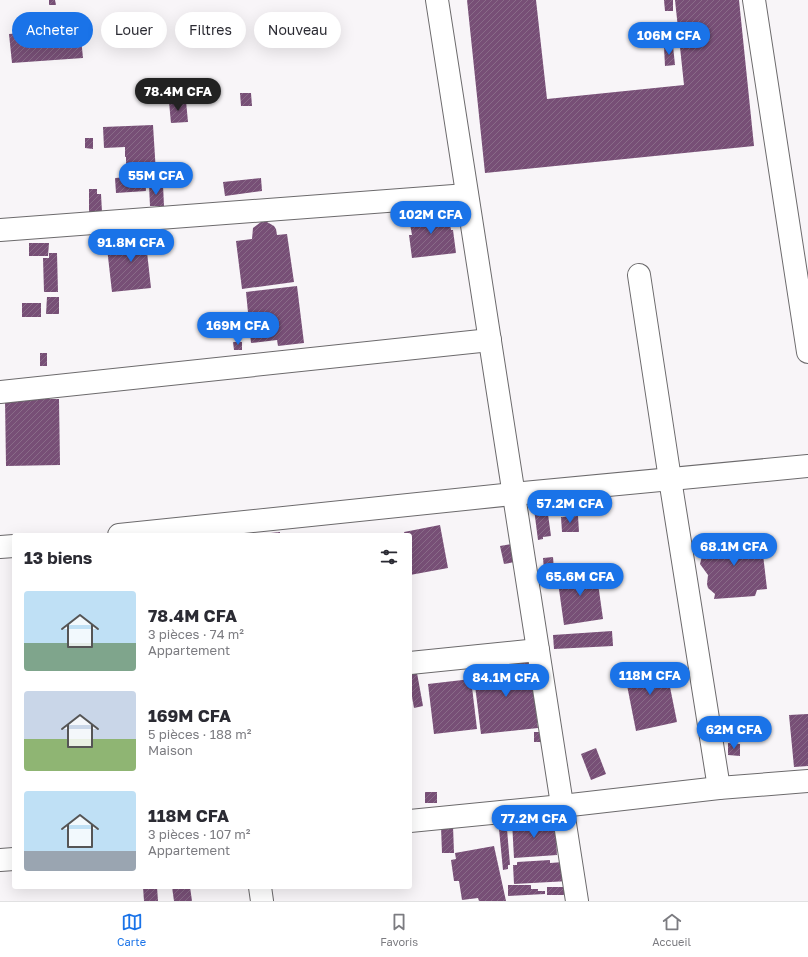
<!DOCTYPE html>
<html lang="fr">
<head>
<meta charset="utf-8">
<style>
  body { margin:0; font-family:"Golos Text",sans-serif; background:#f2f2f3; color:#2b2b33; height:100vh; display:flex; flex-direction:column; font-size:15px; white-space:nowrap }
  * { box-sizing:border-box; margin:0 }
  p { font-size:13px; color:#7c7c81 }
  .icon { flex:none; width:22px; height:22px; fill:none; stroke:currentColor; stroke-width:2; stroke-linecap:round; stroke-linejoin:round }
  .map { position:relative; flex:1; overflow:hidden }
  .sheet { position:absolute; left:12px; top:533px; width:400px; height:356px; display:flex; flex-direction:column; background:#fff; border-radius:4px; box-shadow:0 4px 16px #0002 }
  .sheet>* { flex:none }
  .guide { position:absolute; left:12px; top:12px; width:400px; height:36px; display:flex; gap:8px }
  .price { position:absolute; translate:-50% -34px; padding:0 9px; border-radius:14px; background:#1a73e8; color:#fff; font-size:13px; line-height:26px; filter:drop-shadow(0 1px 2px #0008) }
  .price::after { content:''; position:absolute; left:50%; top:24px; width:12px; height:9px; margin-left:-6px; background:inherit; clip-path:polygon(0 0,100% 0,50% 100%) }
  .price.selected { background:#222; color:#fff }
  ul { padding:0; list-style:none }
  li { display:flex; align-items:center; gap:12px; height:100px; padding:0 12px }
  li span { display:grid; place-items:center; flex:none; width:112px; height:80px; border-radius:4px; color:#555 }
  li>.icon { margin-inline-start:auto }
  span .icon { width:48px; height:48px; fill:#fffc; stroke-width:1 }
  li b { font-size:17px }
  h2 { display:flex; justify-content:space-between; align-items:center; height:48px; padding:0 12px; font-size:17px }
  .tag { padding:0 14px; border-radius:18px; background:#fff; box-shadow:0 4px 16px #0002; font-size:14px; line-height:36px }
  .tag.selected { background:#1a73e8; color:#fff }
  .tabs { display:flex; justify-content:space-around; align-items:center; height:56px; border-top:1px solid #e1e1e2; background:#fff; font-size:11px; color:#7c7c81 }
  .tabs a { display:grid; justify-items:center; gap:2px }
  .tabs .selected { color:#1a73e8 }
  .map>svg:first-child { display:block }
  .building { fill:url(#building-hatch) }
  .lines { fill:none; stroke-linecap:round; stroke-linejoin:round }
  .minor-casing { stroke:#6c6a6c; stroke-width:24 }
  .minor { stroke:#fff; stroke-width:22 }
</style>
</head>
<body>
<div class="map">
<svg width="808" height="901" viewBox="0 0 808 901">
  <defs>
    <pattern id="building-hatch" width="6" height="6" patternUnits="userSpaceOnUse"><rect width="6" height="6" fill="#774f76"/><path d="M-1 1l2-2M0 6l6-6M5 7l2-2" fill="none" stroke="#896b88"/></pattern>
  </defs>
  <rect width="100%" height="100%" fill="#f8f5f8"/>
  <!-- building -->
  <g class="building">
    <polygon points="49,0 55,0 56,5 49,5"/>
    <polygon points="467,0 536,0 547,99 684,85 675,0 739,0 754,146 485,173"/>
    <polygon points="664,0 673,0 673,11 665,11"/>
    <polygon points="80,28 83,58 12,63 9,34"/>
    <polygon points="673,46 675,65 665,66 664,47"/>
    <polygon points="240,93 251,93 252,106 241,106"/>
    <polygon points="186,101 188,122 171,123 169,102"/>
    <polygon points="153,125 156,173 145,173 146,191 116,193 115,178 128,177 129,163 126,164 126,157 125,157 125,147 104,148 103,127"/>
    <polygon points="85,138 93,138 93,149 85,148"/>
    <polygon points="261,178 262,191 225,196 223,182"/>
    <polygon points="149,185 163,185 164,206 150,206"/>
    <polygon points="89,189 97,189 97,194 101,194 102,212 99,212 99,214 89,214"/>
    <polygon points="441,210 442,219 449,218 451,230 453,230 456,253 412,258 409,235 412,235 410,224 414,223 413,214"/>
    <polygon points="261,222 267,222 274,226 276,229 277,235 287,234 294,282 242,289 236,241 252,239 253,228"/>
    <polygon points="151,229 153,251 147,252 151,288 112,292 107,248 132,245 131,232"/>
    <polygon points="29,243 49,243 48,256 29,256"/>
    <polygon points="49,253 57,253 58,292 44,292 43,258 49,258"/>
    <polygon points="297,286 304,343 278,346 277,340 251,343 246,292"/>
    <polygon points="47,297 59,297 59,314 46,314"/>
    <rect x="22" y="303" width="19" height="14"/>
    <polygon points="233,342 242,342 242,350 234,350"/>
    <rect x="40" y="353" width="7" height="13"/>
    <polygon points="5,399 59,399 60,465 6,466"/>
    <polygon points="547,507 551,536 543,537 543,539 538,540 534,509"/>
    <polygon points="578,516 579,532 562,532 561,517"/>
    <polygon points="440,525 448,568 410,575 410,535 405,535 404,532"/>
    <polygon points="280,532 280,535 261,535 261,534"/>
    <polygon points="737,534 740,541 750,544 751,538 761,537 767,589 757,590 755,596 714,599 715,594 708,588 707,584 708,575 700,564 702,556 706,550 705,541"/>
    <polygon points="512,544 515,562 504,564 500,546"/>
    <polygon points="553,557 555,581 545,582 543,558"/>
    <polygon points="596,569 603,619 564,625 557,575"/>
    <polygon points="612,631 613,646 554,649 553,635"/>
    <polygon points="530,662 538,728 481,734 473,669"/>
    <polygon points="665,662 677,722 636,731 624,670"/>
    <polygon points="410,673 417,673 423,706 414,708 412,697 410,697"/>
    <polygon points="471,679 477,729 434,734 428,684"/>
    <polygon points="808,714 808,766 794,767 789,715"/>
    <polygon points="534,732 543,732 544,742 534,742"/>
    <polygon points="728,743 740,744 740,756 728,755"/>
    <polygon points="596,748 606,774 591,780 581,754"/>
    <rect x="425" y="792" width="12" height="11"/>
    <polygon points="555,820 557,855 514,858 512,822"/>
    <polygon points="453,826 454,853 442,853 441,827"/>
    <polygon points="499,829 507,829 510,865 508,865 508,869 503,870"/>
    <polygon points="494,846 506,901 479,901 478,898 462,900 459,881 454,881 451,860 456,859 455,853"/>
    <polygon points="550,860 550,863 564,862 569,881 514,884 513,865 517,865 517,862"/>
    <polygon points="508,885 531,885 531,889 538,889 538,891 545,891 545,894 508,896"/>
    <polygon points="143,887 157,887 158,901 144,901"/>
    <polygon points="172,887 190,887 192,901 174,901"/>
    <rect x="547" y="887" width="17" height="8"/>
  </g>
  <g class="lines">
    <!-- minor casing -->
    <g class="minor-casing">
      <g id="minor">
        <polyline points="437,0 577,901"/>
        <polyline points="754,0 808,352"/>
        <polyline points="0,230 467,195"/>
        <polyline points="639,275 670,479 719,788"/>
        <polyline points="0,392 490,340"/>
        <polyline points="119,535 513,494 808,466"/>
        <polyline points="0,547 14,546"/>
        <polyline points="410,663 538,650"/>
        <polyline points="410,821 562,806 719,788 808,781"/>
        <polyline points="0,860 14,859"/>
        <polyline points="260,887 262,901"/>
      </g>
    </g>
    <!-- minor -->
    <use href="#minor" class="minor"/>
  </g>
</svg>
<b class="price" style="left:669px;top:56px">106M CFA</b>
<b class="price selected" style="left:178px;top:112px">78.4M CFA</b>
<b class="price" style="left:156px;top:196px">55M CFA</b>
<b class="price" style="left:431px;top:235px">102M CFA</b>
<b class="price" style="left:131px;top:263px">91.8M CFA</b>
<b class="price" style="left:238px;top:346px">169M CFA</b>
<b class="price" style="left:570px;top:524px">57.2M CFA</b>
<b class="price" style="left:734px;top:567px">68.1M CFA</b>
<b class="price" style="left:580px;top:597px">65.6M CFA</b>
<b class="price" style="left:650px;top:696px">118M CFA</b>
<b class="price" style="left:506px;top:698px">84.1M CFA</b>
<b class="price" style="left:734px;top:750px">62M CFA</b>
<b class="price" style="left:534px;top:839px">77.2M CFA</b>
<div class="guide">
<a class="tag selected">Acheter</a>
<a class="tag">Louer</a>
<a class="tag">Filtres</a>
<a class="tag">Nouveau</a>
</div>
<section class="sheet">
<h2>13 biens<svg class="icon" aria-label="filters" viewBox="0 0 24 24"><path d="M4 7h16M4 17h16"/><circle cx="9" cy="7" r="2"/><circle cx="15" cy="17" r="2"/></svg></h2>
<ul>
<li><span style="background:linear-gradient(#bfe0f5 65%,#7fa58c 0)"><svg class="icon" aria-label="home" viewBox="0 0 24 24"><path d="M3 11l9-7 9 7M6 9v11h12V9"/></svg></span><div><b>78.4M CFA</b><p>3 pièces · 74 m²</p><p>Appartement</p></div></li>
<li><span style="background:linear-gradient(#c9d6e8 60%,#8fb573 0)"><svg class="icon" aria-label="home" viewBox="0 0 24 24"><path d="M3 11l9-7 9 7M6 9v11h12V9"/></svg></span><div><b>169M CFA</b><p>5 pièces · 188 m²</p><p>Maison</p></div></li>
<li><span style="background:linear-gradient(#bfe0f5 75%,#9aa5b1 0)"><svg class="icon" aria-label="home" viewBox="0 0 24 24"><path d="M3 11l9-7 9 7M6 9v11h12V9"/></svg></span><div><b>118M CFA</b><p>3 pièces · 107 m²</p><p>Appartement</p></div></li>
</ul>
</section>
</div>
<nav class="tabs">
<a class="selected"><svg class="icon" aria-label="map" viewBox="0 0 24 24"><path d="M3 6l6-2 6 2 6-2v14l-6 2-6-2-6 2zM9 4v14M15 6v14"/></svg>Carte</a>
<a><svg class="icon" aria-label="saved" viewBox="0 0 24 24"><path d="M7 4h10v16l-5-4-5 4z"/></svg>Favoris</a>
<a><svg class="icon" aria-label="home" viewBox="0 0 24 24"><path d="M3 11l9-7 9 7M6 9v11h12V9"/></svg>Accueil</a>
</nav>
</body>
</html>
